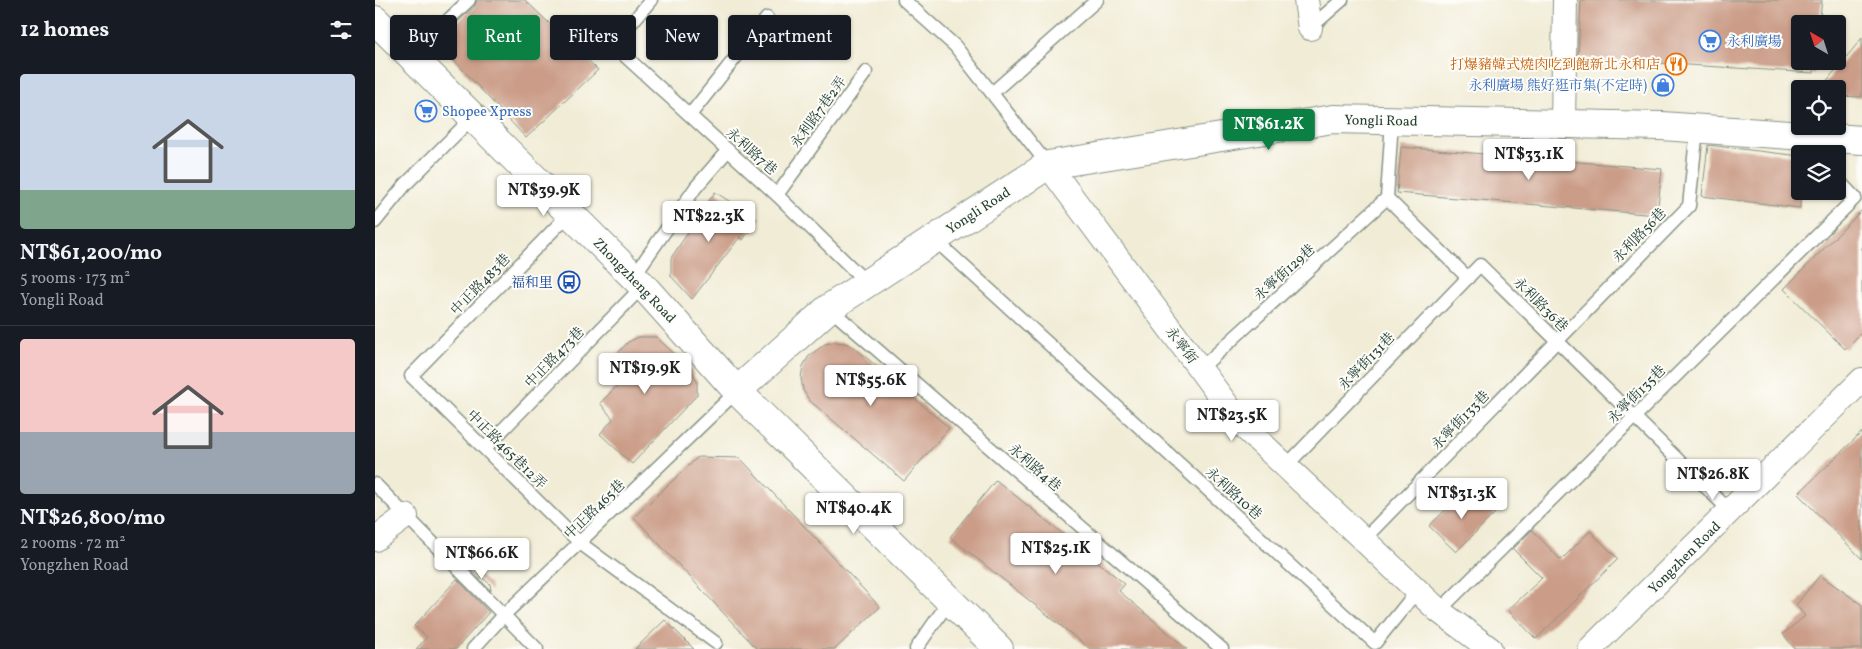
<!DOCTYPE html>
<html lang="en">
<head>
<meta charset="utf-8">
<style>
  body { margin:0; font-family:Vollkorn,"Noto Serif TC",serif; background:#242831; color:#f1f3f6; height:100vh; display:flex; flex-direction:column; font-size:19px; white-space:nowrap }
  * { box-sizing:border-box; margin:0 }
  p { font-size:16px; color:#9ea1a6 }
  .icon { flex:none; width:28px; height:28px; fill:none; stroke:currentColor; stroke-width:2; stroke-linecap:round; stroke-linejoin:round }
  .map { position:relative; flex:1; overflow:hidden }
  .details { display:flex; flex-direction:column; background:#171b24; width:375px }
  .details>* { flex:none }
  .top-card { position:absolute; left:15px; top:15px; width:475px; height:45px; display:flex; gap:10px }
  .needle { width:32px; rotate:321deg }
  .tools { position:absolute; left:1416px; top:15px; display:grid; gap:10px }
  .tools a { display:grid; place-items:center; width:55px; height:55px; border-radius:5px; background:#171b24; box-shadow:0 1px 4px #0004; font-size:25px }
  .price { position:absolute; translate:-50% -42px; padding:0 11px; border-radius:5px; background:#fff; color:#222; font-size:16px; line-height:32px; filter:drop-shadow(0 1px 2px #0008) }
  .price::after { content:''; position:absolute; left:50%; top:30px; width:15px; height:11px; margin-left:-8px; background:inherit; clip-path:polygon(0 0,100% 0,50% 100%) }
  .price.selected { background:#0b8043; color:#fff }
  ul { padding:0; list-style:none }
  li { display:grid; align-content:center; gap:10px; height:265px; padding:0 20px }
  li+li { border-top:1px solid #363941 }
  li span { display:grid; place-items:center; height:155px; border-radius:5px; color:#555 }
  li>.icon { margin-inline-start:auto }
  span .icon { width:90px; height:90px; fill:#fffc; stroke-width:1 }
  li b { font-size:21px }
  h2 { display:flex; justify-content:space-between; align-items:center; height:60px; padding:0 20px; font-size:21px }
  .chip { padding:0 18px; border-radius:5px; background:#171b24; box-shadow:0 1px 4px #0004; font-size:18px; line-height:45px }
  .chip.selected { background:#0b8043; color:#fff }
  main { display:flex; flex:1; min-height:0 }
  .map>svg:first-child { display:block }
  .building { fill:#cb9d88 }
  .lines { fill:none; stroke-linecap:round; stroke-linejoin:round }
  .lane-casing { stroke:#889485; stroke-width:15 }
  .street-casing { stroke:#889485; stroke-width:26 }
  .secondary-casing { stroke:#889485; stroke-width:30 }
  .lane { stroke:#fff; stroke-width:12 }
  .street { stroke:#fff; stroke-width:24 }
  .secondary { stroke:#fff; stroke-width:28 }
  .labels { text-anchor:middle; stroke-width:4; stroke-linejoin:round; paint-order:stroke }
  .shop-label { font-size:14px; fill:#366cbe; stroke:#fdfcf7; text-anchor:start }
  .food-label { font-size:14px; fill:#c56008; stroke:#fdfcf7; text-anchor:end }
  .street-label { font-size:14px; fill:#1f3d34; stroke:#fdfcf7 }
  .transit-label { font-size:14px; fill:#164399; stroke:#fdfcf7; text-anchor:end }
</style>
</head>
<body>
<main>
<section class="details">
<h2>12 homes<svg class="icon" aria-label="filters" viewBox="0 0 24 24"><path d="M4 7h16M4 17h16"/><circle cx="9" cy="7" r="2"/><circle cx="15" cy="17" r="2"/></svg></h2>
<ul>
<li><span style="background:linear-gradient(#c9d6e8 75%,#7fa58c 0)"><svg class="icon" aria-label="home" viewBox="0 0 24 24"><path d="M3 11l9-7 9 7M6 9v11h12V9"/></svg></span><div><b>NT$61,200/mo</b><p>5 rooms · 173 m²</p><p>Yongli Road</p></div></li>
<li><span style="background:linear-gradient(#f6c9c9 60%,#9aa5b1 0)"><svg class="icon" aria-label="home" viewBox="0 0 24 24"><path d="M3 11l9-7 9 7M6 9v11h12V9"/></svg></span><div><b>NT$26,800/mo</b><p>2 rooms · 72 m²</p><p>Yongzhen Road</p></div></li>
</ul>
</section>
<div class="map">
<svg width="1487" height="649" viewBox="0 0 1487 649">
  <rect width="100%" height="100%" fill="#fdfcf7"/>
  <filter id="ink" filterUnits="userSpaceOnUse"><feTurbulence type="fractalNoise" baseFrequency=".02" numOctaves="2"/><feDisplacementMap in="SourceGraphic" scale="10" xChannelSelector="R" yChannelSelector="G"/><feConvolveMatrix kernelMatrix="1 2 1 2 8 2 1 2 1" color-interpolation-filters="sRGB"/></filter>
  <filter id="wash" filterUnits="userSpaceOnUse"><feTurbulence type="fractalNoise" baseFrequency=".0096" numOctaves="4" result="noise"/><feDisplacementMap in="SourceGraphic" scale="20" xChannelSelector="R" yChannelSelector="G"/><feGaussianBlur stdDeviation="1.12" result="paint"/><feColorMatrix in="noise" values="0 0 0 0 0 0 0 0 0 0 0 0 0 0 0 0 0 1.4 0 .05"/><feComposite in="paint" operator="in"/></filter>
  <g filter="url(#wash)">
    <rect width="100%" height="100%" fill="#f1ecd6"/>
    <g id="blocks">
      <!-- building -->
      <g class="building">
        <polygon points="102,0 150,0 223,70 151,138 76,57 77,27 100,6"/>
        <polygon points="1206,0 1447,0 1444,24 1425,24 1425,61 1440,61 1439,73 1203,58"/>
        <polygon points="1487,38 1487,97 1462,96 1462,89 1445,89"/>
        <polygon points="1333,145 1425,156 1425,208 1327,196"/>
        <polygon points="1026,147 1287,169 1282,215 1022,193"/>
        <polygon points="340,192 382,219 368,240 365,237 317,299 296,276 296,258"/>
        <polygon points="1487,210 1487,332 1470,349 1409,289"/>
        <polygon points="264,337 281,337 315,368 322,381 322,395 257,464 225,434 238,419 225,403 244,384 229,369 253,342"/>
        <polygon points="460,342 470,343 479,347 574,428 529,481 434,400 428,390 426,378 428,366 434,356 450,344"/>
        <polygon points="1487,432 1487,559 1423,494"/>
        <polygon points="323,457 365,458 505,607 460,649 382,649 259,517"/>
        <polygon points="621,480 750,584 744,591 812,649 715,649 575,537"/>
        <polygon points="1094,487 1120,513 1081,552 1054,526"/>
        <polygon points="1157,530 1186,560 1215,531 1243,559 1161,639 1133,610 1167,578 1138,549"/>
        <polygon points="93,566 115,584 116,591 93,567"/>
        <polygon points="1445,575 1487,605 1487,649 1420,649 1408,634 1430,616 1421,605"/>
        <polygon points="82,579 114,612 81,649 41,649 52,637 39,626"/>
        <polygon points="290,620 319,649 260,649"/>
      </g>
    </g>
  </g>
  <g filter="url(#ink)">
    <use href="#blocks" fill-opacity="0" stroke="#889485" stroke-width="1"/>
    <g class="lines">
      <!-- lane casing -->
      <g class="lane-casing">
        <g id="lane">
          <polyline points="276,0 238,45 402,195 492,283"/>
          <polyline points="529,0 580,46 673,165"/>
          <polyline points="935,28 967,0"/>
          <polyline points="36,56 94,0"/>
          <polyline points="617,93 722,0"/>
          <polyline points="315,115 392,18"/>
          <polyline points="1017,120 1012,198 1093,278"/>
          <polyline points="402,195 491,72"/>
          <polyline points="195,213 36,376 205,543 341,643"/>
          <polyline points="0,222 30,185 98,117"/>
          <polyline points="559,239 1000,643 1042,591"/>
          <polyline points="258,277 321,187 353,150"/>
          <polyline points="454,308 847,649"/>
          <polyline points="825,369 1012,198"/>
          <polyline points="110,448 268,286"/>
          <polyline points="911,466 1105,265 1355,511"/>
          <polyline points="0,484 162,649"/>
          <polyline points="988,540 1314,206 1322,128"/>
          <polyline points="1064,611 1480,198 1462,179"/>
          <polyline points="98,649 129,615 362,391"/>
          <polyline points="541,649 575,600"/>
        </g>
      </g>
      <!-- street casing -->
      <g class="street-casing">
        <g id="street">
          <polyline points="931,0 935,28"/>
          <polyline points="1188,124 1190,0"/>
          <polyline points="673,165 866,424 1064,611 1115,649"/>
          <polyline points="0,539 31,516"/>
          <polyline points="1215,649 1487,380"/>
        </g>
      </g>
      <!-- secondary casing -->
      <g class="secondary-casing">
        <g id="secondary">
          <polyline points="0,20 268,286 362,391 624,649"/>
          <polyline points="362,391 454,308 673,165 958,119 1287,126 1487,140"/>
        </g>
      </g>
      <!-- lane -->
      <use href="#lane" class="lane"/>
      <!-- street -->
      <use href="#street" class="street"/>
      <!-- secondary -->
      <use href="#secondary" class="secondary"/>
    </g>
  </g>
  <!-- icons -->
  <defs>
    <g id="supermarket-ring" transform="scale(1.125)"><circle r="9.5" fill="#fdfcf7" stroke="#3f7fe0" stroke-width="1.5"/><path d="M-6-5.5h2.5l.6 2H6L4.5 2H-2.5L-4.4-4H-6ZM-1.5 3.2a1.3 1.3 0 1 0 .1 0ZM3 3.2a1.3 1.3 0 1 0 .1 0Z" fill="#3f7fe0"/></g>
    <g id="restaurant-ring" transform="scale(1.125)"><circle r="9.5" fill="#fdfcf7" stroke="#e8710a" stroke-width="1.5"/><path d="M-5-6h1v4h1v-4h1v4h1v-4h1v5L-1.5 .5V6h-2V.5L-5-1ZM5-6V6H3V1.5H1.5Q1.5-4 5-6Z" fill="#e8710a"/></g>
    <g id="shop-ring" transform="scale(1.125)"><circle r="9.5" fill="#fdfcf7" stroke="#3f7fe0" stroke-width="1.5"/><path d="M-5-2.5h2.3a2.7 3.5 0 0 1 5.4 0H5L5.5 6h-11ZM-1.5-2.5h3a1.5 2.3 0 0 0-3 0Z" fill="#3f7fe0"/></g>
    <g id="bus-ring" transform="scale(1.125)"><circle r="9.5" fill="#fdfcf7" stroke="#1a4fb4" stroke-width="1.5"/><path d="M-5-6H5V4H4V6H2V4H-2V6H-4V4H-5ZM-3.5-4V0h7V-4ZM-3.5 1.2v1.5H-2V1.2ZM2 1.2v1.5H3.5V1.2Z" fill="#1a4fb4"/></g>
  </defs>
  <g fill-rule="evenodd">
    <use href="#supermarket-ring" x="1335" y="41"/>
    <use href="#restaurant-ring" x="1301" y="64"/>
    <use href="#shop-ring" x="1288" y="85"/>
    <use href="#supermarket-ring" x="51" y="111"/>
    <use href="#bus-ring" x="194" y="282"/>
  </g>
  <g class="labels">
    <!-- shop labels -->
    <g class="shop-label">
      <text x="1351" y="46">永利廣場</text>
      <text x="1272" y="90" text-anchor="end">永利廣場 熊好逛市集(不定時)</text>
      <text x="67" y="116">Shopee Xpress</text>
    </g>
    <!-- food labels -->
    <g class="food-label">
      <text x="1285" y="69">打爆豬韓式燒肉吃到飽新北永和店</text>
    </g>
    <!-- street labels -->
    <g class="street-label">
      <text transform="translate(443 112) rotate(-54)" y="5">永利路7巷2弄</text>
      <text transform="translate(1006 120) rotate(1)" y="5">Yongli Road</text>
      <text transform="translate(377 151) rotate(42)" y="5">永利路7巷</text>
      <text transform="translate(603 210) rotate(-33)" y="5">Yongli Road</text>
      <text transform="translate(1264 235) rotate(-46)" y="5">永利路56巷</text>
      <text transform="translate(909 272) rotate(-42)" y="5">永寧街129巷</text>
      <text transform="translate(260 280) rotate(46)" y="5">Zhongzheng Road</text>
      <text transform="translate(105 284) rotate(-46)" y="5">中正路483巷</text>
      <text transform="translate(1166 304) rotate(45)" y="5">永利路36巷</text>
      <text transform="translate(807 345) rotate(53)" y="5">永寧街</text>
      <text transform="translate(179 357) rotate(-46)" y="5">中正路473巷</text>
      <text transform="translate(991 361) rotate(-46)" y="5">永寧街131巷</text>
      <text transform="translate(1261 394) rotate(-45)" y="5">永寧街135巷</text>
      <text transform="translate(1085 420) rotate(-46)" y="5">永寧街133巷</text>
      <text transform="translate(132 449) rotate(45)" y="5">中正路465巷12弄</text>
      <text transform="translate(660 467) rotate(41)" y="5">永利路4巷</text>
      <text transform="translate(859 493) rotate(42)" y="5">永利路10巷</text>
      <text transform="translate(219 509) rotate(-44)" y="5">中正路465巷</text>
      <text transform="translate(1309 557) rotate(-45)" y="5">Yongzhen Road</text>
    </g>
    <!-- transit labels -->
    <g class="transit-label">
      <text x="178" y="287">福和里</text>
    </g>
  </g>
</svg>
<div class="tools">
<a><svg class="needle" viewBox="-14 -14 28 28"><path d="M0-13l5 13h-10z" fill="#e53935"/><path d="M0 13l5-13h-10z" fill="#9ea1a6"/></svg></a>
<a><svg class="icon" aria-label="locate" viewBox="0 0 24 24"><circle cx="12" cy="12" r="6"/><path d="M12 2v4M12 18v4M2 12h4M18 12h4"/></svg></a>
<a><svg class="icon" aria-label="layers" viewBox="0 0 24 24"><path d="M12 4l9 5-9 5-9-5zM3 14l9 5 9-5"/></svg></a>
</div>
<b class="price selected" style="left:894px;top:151px">NT$61.2K</b>
<b class="price" style="left:1154px;top:181px">NT$33.1K</b>
<b class="price" style="left:169px;top:217px">NT$39.9K</b>
<b class="price" style="left:334px;top:243px">NT$22.3K</b>
<b class="price" style="left:270px;top:395px">NT$19.9K</b>
<b class="price" style="left:496px;top:407px">NT$55.6K</b>
<b class="price" style="left:857px;top:442px">NT$23.5K</b>
<b class="price" style="left:1338px;top:501px">NT$26.8K</b>
<b class="price" style="left:1087px;top:520px">NT$31.3K</b>
<b class="price" style="left:479px;top:535px">NT$40.4K</b>
<b class="price" style="left:681px;top:575px">NT$25.1K</b>
<b class="price" style="left:107px;top:580px">NT$66.6K</b>
<div class="top-card">
<a class="chip">Buy</a>
<a class="chip selected">Rent</a>
<a class="chip">Filters</a>
<a class="chip">New</a>
<a class="chip">Apartment</a>
</div>
</div>
</main>
</body>
</html>
